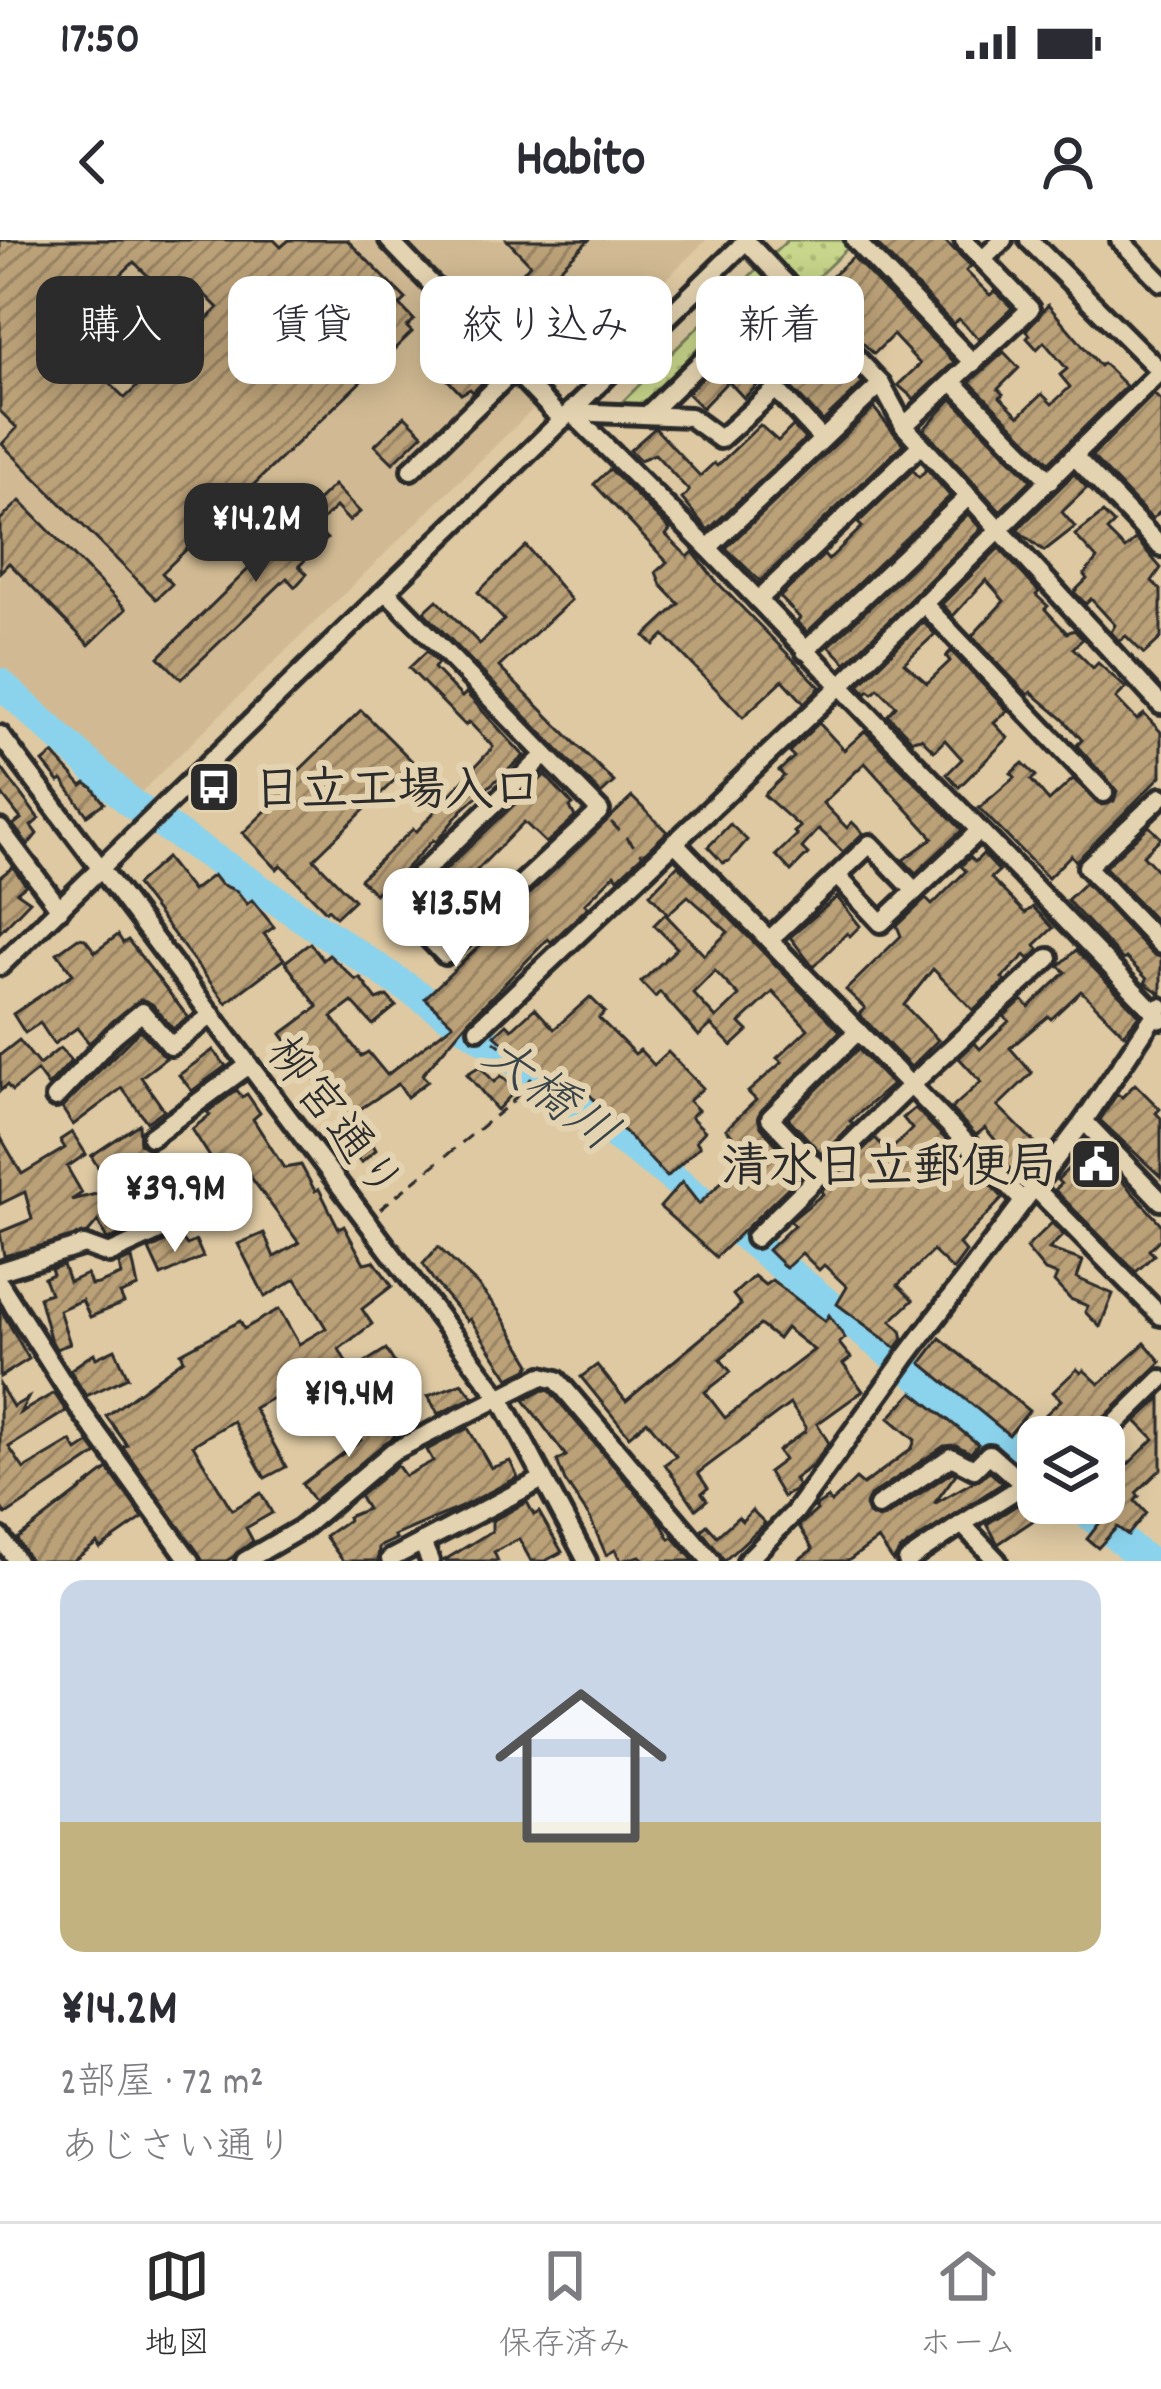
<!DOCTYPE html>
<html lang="ja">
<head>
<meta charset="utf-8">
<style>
  body { margin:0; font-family:Dekko,"Klee One",sans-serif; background:#f7f7f7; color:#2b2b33; height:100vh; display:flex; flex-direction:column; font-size:45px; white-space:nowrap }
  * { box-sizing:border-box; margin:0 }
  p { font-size:39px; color:#7c7c81 }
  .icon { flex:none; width:66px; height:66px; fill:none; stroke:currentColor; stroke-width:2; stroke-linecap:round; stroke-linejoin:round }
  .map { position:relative; height:1321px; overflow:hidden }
  .panel { display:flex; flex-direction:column; background:#fff; flex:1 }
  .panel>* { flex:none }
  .top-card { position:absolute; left:36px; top:36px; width:1089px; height:108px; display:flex; gap:24px }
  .tools { position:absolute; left:1017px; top:1176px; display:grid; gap:24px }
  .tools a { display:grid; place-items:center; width:108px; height:108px; border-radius:24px; background:#fff; box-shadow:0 6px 30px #0003; font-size:60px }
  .price { position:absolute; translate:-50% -102px; padding:0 27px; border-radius:24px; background:#fff; color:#222; font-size:39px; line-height:78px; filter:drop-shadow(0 3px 6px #0008) }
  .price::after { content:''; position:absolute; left:50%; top:72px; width:36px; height:27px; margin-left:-18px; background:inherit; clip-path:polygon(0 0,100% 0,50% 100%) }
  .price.current { background:#2b2b2b; color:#fff }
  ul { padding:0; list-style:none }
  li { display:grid; align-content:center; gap:24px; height:636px; padding:0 60px }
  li+li { border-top:3px solid #e1e1e2 }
  li span { display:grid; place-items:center; height:372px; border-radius:24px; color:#555 }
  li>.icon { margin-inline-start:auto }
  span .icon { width:216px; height:216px; fill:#fffc; stroke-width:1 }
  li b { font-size:51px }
  .chip { padding:0 42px; border-radius:24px; background:#fff; box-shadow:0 6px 30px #0003; font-size:42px; line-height:108px }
  .chip.current { background:#2b2b2b; color:#fff }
  .status { display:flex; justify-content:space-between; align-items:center; height:84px; padding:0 60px; background:#fff; direction:ltr }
  .status svg { height:33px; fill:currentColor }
  header { display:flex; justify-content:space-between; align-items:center; height:156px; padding:0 60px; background:#fff; font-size:54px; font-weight:700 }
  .dock { display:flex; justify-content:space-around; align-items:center; height:168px; border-top:3px solid #e1e1e2; background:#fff; font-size:33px; color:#7c7c81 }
  .dock a { display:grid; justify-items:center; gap:6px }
  .dock .current { color:#2b2b2b }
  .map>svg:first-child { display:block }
  .built { fill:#d1ba93 }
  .grass { fill:url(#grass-dots); stroke:#79805a; stroke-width:3 }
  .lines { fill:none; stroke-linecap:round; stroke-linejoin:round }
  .river { stroke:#8bd3ec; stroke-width:30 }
  .building { fill:url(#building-hatch); stroke:#2b2b2b; stroke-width:3; fill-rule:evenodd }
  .minor-casing { stroke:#2b2b2b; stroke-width:26 }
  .path { stroke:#2b2b2b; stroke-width:3; stroke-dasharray:12 9; stroke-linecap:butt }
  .minor { stroke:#e4d3b0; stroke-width:16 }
  .labels { text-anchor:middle; stroke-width:12; stroke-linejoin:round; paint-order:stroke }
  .poi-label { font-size:48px; font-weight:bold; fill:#2b2b2b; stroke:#e4d3b0; text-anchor:start }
  .street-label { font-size:48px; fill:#2b2b2b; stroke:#e4d3b0 }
  .water-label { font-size:51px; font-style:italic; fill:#394448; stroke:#e4d3b0 }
</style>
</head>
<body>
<div class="status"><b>17:50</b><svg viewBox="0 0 49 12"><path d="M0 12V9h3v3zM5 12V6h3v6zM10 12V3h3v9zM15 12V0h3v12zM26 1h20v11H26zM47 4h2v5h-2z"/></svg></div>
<header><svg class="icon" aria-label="back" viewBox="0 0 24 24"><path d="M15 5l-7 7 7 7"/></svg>Habito<svg class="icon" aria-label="person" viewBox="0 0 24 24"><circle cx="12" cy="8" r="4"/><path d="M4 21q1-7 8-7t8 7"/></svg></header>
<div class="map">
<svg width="1161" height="1321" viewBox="0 0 1161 1321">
  <defs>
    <pattern id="grass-dots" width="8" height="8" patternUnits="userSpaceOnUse" patternTransform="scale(3)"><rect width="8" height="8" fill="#c7d68a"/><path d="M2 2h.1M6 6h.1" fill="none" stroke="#abb877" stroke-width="1.8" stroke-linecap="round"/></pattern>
    <pattern id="building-hatch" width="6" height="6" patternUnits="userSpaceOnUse" patternTransform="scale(3)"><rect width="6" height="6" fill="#bba178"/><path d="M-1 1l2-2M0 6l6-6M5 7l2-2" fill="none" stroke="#988363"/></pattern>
  </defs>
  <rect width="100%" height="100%" fill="#dec9a2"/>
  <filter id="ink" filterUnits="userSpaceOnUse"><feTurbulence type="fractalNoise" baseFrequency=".00833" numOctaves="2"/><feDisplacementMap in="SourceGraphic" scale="24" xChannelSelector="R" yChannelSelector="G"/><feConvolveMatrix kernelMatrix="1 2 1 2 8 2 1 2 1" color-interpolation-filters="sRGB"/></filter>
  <g filter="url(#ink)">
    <!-- built -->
    <polygon class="built" points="0,0 706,0 133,560 55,503 0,435"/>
    <!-- grass -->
    <g class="grass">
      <polygon points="788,0 849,0 853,3 804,50 775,20 775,12"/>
      <polygon points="760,26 775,42 643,170 619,165"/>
    </g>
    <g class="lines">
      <!-- river -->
      <g class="river">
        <polyline points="0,443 131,563 505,813 665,932 1038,1233"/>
        <polyline points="1075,1263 1147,1321"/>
      </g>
    </g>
    <!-- building -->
    <g class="building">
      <path d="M0,0H274L281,7L289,0H347L406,59L400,65L414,80L407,87L412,92L162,333L172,344L156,359L2,204L17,188L0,171ZM134,22L152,40L82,108L63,90ZM192,42L218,68L125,158L98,132Z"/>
      <polygon points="507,0 589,0 547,41 540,34 533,42 523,32 530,24"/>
      <polygon points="873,0 944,0 971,26 966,31 990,55 995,51 1012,68 979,99 959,79 953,84"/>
      <polygon points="853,17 954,122 914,159 898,145 920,124 893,95 874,114 810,51 815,46 818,49"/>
      <polygon points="787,63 863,143 823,181 787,143 808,122 780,93 751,124 764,139 744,158 728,141 702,168 687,153 779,64 783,68"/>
      <polygon points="1048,65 1100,126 1103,123 1126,146 1049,222 970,142 1004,112 1019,128 998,149 1003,154 1000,157 1019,176 1042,154 1052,164 1070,147 1060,135 1067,129 1044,102 1037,109 1027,98 1030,95 1026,90"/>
      <polygon points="449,104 482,143 473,152 470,149 461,154 431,122"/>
      <polygon points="1154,154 1161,161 1161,271 1152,279 1092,216"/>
      <polygon points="952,159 1031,240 1000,271 924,189"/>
      <polygon points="874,168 903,204 760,341 726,308"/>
      <polygon points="405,176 423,194 393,223 375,205"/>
      <polygon points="760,185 778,201 793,186 805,199 708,290 682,259 689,251 655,214 640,220 630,210 655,188 700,236 714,223 717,226"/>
      <polygon points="610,229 670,290 666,295 688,317 693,312 717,342 820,447 804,463 783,440 743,477 664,395 654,405 645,396 679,364 661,345 656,332 667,322 594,244"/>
      <polygon points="927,229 950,256 807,392 797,382 800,378 780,357 824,315 828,320 862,287 858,283 913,230 919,237"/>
      <polygon points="1074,234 1087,248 1062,272 1075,287 1044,311 1017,290"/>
      <polygon points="334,245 360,272 349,281 336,267 315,287 327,299 299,326 307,334 295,347 287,338 181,439 159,417"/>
      <polygon points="20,261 126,369 89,405 9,323 0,332 0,280"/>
      <polygon points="1103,273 1114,284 1107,291 1125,309 1136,299 1161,328 1152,341 1161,350 1161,398 1144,414 1126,396 1119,401 1111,392 1115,385 1091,359 1086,364 1074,352 1087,339 1084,335 1097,319 1075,295"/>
      <polygon points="968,274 981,289 846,423 829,406"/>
      <polygon points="526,306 571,360 499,427 614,542 601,554 424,372 437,360 480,404 504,380 478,352"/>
      <polygon points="999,308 1039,352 1036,355 1048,366 1045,369 1067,393 1074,390 1083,399 1073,408 1093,428 1098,423 1126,448 1116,458 1137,480 1144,474 1161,492 1161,536 1076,621 1071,615 1048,638 979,568 1015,537 1011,533 1023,523 1036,536 1031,540 1049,561 1073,539 1102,565 1114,561 1117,551 1079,508 1077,505 1082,500 1063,479 1031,452 1028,455 972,396 1004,361 996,351 986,340 953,376 942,364"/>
      <polygon points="923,382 935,394 904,423 927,443 950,421 946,416 951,411 1008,471 994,483 1008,498 959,547 947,534 962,519 945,500 934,511 921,498 912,500 888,475 896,466 878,448 873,453 869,450 866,453 859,445"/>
      <polygon points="427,411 438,423 434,428 462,457 466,453 524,516 462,570 436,602 433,600 396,639 393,636 375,654 360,639 413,589 416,592 493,507 469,482 465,485 409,428"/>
      <polygon points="361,470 413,522 314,619 354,660 336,677 328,669 326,671 281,625 277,629 243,593 278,559 274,555"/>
      <polygon points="819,483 844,510 865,491 962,590 916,633 903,620 933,598 865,523 823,563 847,588 852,582 863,593 843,612 819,589 802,608 808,614 791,631 776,615 797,595 794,592 800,587 764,555 784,536 779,531 794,517 789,512"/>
      <polygon points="53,514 82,546 86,543 93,548 104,563 87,575 62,540 59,542 43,522"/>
      <polygon points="0,526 39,579 31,586 37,594 28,605 13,585 21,579 0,552"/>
      <polygon points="545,535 573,565 570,567 575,577 546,603 524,582 477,630 492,645 485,652 488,655 446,697 412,662"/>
      <polygon points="632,557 667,592 618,638 615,634 585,664 588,667 551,702 548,699 469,780 422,835 428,841 407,857 398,844 348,877 335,856 309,873 302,863 322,849 281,794 318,767 285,722 310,703 323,720 329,715 356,740 360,738 377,760 387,756 396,766 373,785 352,762 332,777 361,816 368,812 387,835 453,784 425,758 496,690 494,687"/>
      <polygon points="730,584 747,600 729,621 723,623 708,607"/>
      <polygon points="1149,586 1161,598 1143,615 1161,634 1161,686 1105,627"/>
      <polygon points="983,614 999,631 991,638 1025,673 1033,667 1053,688 1035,705 1039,710 1029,719 1025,715 1002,738 1005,741 973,770 933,729 904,765 938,800 911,827 859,774 865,768 846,750 901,696 897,686 926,659 932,665 966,631 961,626 970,617 975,622"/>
      <polygon points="166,618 192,651 213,635 220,644 237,651 247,664 252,660 274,687 264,694 284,719 226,763 136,645"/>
      <path d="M678,625L840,791L758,876L761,887L802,934L716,1017L660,967L682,942L699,964L750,914L726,889L756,860L748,852L782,822L777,818L808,789L773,752L740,783L748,791L732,806L711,785L699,796L660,752L655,757L641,742L677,708L654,685L665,674L704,715L728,692L688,656L668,674L650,654ZM715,731L739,756L716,778L693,753Z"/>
      <polygon points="13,627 26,645 17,652 30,661 0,692 0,637"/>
      <polygon points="1085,643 1152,714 1161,717 1161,754 1145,743 1147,739 1126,718 1123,720 1067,660"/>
      <polygon points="837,657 860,686 850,696 847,693 813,727 790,697"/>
      <polygon points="118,695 123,703 128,700 188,777 173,789 152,764 141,759 89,803 77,788 54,804 40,783 25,793 13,774 73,734 57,713 78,698 85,699 95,712"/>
      <polygon points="1076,710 1139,775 1124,794 1081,751 1051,779 1048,776 1010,808 1032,833 998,866 1040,908 1019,938 1003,922 1008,915 985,888 976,895 951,869 981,842 959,818 975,803 980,809 1009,781 1004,776 1022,760 1029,767 1066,732 1059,726"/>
      <polygon points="590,757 605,772 599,778 635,814 640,810 654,825 668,812 703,848 689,861 698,870 691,877 705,891 696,901 700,906 667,937 586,851 575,863 549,845 555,839 530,827 495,795 507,784 512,789 535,768 554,789"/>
      <polygon points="140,790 166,818 141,837 164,870 147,882 122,848 73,885 62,868"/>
      <polygon points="19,800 39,825 60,808 71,821 48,846 37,831 12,851 7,845 0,851 0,815"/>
      <polygon points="858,809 892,845 850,881 853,884 822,914 788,878"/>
      <polygon points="213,810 226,826 192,851 179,835"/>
      <polygon points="480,826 494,842 501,836 517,849 497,870 467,834"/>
      <polygon points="1135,844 1160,869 1156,873 1161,878 1161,937 1100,880 1117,854 1122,857"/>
      <polygon points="237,850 242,857 247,854 260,873 253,879 284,928 301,925 315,951 319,949 339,989 344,986 364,1023 374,1021 392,1046 362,1069 372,1084 339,1109 351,1131 386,1109 400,1132 364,1155 367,1160 350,1171 326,1133 291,1155 288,1150 254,1168 286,1227 265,1238 233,1181 193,1205 232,1270 261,1253 272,1273 246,1288 253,1301 233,1317 226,1321 203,1321 123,1207 127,1205 106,1176 184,1119 181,1113 240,1081 244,1089 279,1069 299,1104 326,1088 296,1039 265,1057 238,1004 264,993 274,1017 299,1003 236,917 219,931 192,889 210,875 207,872"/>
      <polygon points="915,868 1003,958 959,1004 966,1012 953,1030 933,1011 898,1045 913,1060 891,1081 901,1090 903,1099 896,1108 837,1064 847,1047 824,1025 819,1030 802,1013 786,1028 768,1010 794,985 790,981 823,954 821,951 875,898 887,910 892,905 894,907 912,889 903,878"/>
      <polygon points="358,879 376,910 361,923 349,907 339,914 328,900"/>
      <polygon points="139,884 140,904 151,910 105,938 91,916"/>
      <polygon points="72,892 86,914 67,927 82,953 71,960 117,949 126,992 107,1000 98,981 88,993 4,1016 0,992 32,979 25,952 0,964 0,896 22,934 65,908 60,900"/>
      <polygon points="1092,908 1161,984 1161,998 1149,1010 1154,1015 1136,1032 1055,950 1061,944 1057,940 1070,927 1074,932"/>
      <polygon points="166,938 174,974 139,986 122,948"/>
      <polygon points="1052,983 1063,995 1049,1009 1083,1021 1077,1038 1113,1054 1100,1087 1085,1072 1088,1066 1070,1059 1054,1042 1057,1035 1045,1031 1026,1008"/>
      <polygon points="179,995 187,1005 196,1001 203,1017 161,1036 149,1010"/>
      <polygon points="438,1007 477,1044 499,1071 531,1124 527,1129 509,1138 470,1079 467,1081 434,1041 423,1024"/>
      <polygon points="132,1018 138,1047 120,1054 124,1063 90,1077 82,1060 59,1070 70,1104 56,1109 50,1098 39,1057 50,1053 44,1038 53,1034 51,1029 63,1025 69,1042 87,1034 91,1045 98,1044 121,1035 119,1024"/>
      <path d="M754,1036L765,1045L772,1040L825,1081L829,1075L845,1098L839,1103L851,1118L843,1124L863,1151L817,1184L829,1203L812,1226L794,1239L798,1246L795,1250L783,1257L768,1232L784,1220L778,1211L805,1191L806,1187L790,1164L698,1233L708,1248L702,1253L707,1260L696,1269L665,1224L676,1216L647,1181L629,1196L581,1137L597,1125L626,1161L741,1065L733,1055ZM760,1085L778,1099L786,1088L814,1110L725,1178L705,1152L731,1132L720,1119Z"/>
      <polygon points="0,1068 29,1119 0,1137"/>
      <polygon points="940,1098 1029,1171 1009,1195 921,1123"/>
      <polygon points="1145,1103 1161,1122 1084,1197 1049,1197 1057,1189 1044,1176 1061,1160 1053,1152 1077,1129 1081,1133 1084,1130 1099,1144"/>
      <polygon points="115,1109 128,1137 86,1156 70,1130 94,1113 96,1118"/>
      <polygon points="462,1143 473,1157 438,1174 428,1156"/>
      <polygon points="0,1145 13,1167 28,1158 20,1173 54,1153 66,1171 9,1207 24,1229 71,1201 77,1211 89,1203 97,1214 6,1275 0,1266"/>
      <polygon points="543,1150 550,1151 658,1278 670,1299 673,1297 694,1321 645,1321 640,1316 621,1321 615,1310 606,1315 590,1278 565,1241 557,1221 566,1216 524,1160"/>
      <polygon points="913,1152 978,1204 971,1213 956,1205 944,1206 870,1256 865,1266 868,1274 878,1279 885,1277 952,1232 956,1234 934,1264 990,1232 1003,1243 900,1310 893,1321 878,1299 848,1321 797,1321 813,1309 799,1286 817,1270 815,1267 828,1258 831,1263 856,1239 863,1245 912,1208 915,1200 889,1178"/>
      <polygon points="1161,1158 1161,1229 1136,1253 1139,1256 1135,1261 1146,1273 1128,1295 1117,1287 1098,1308 1087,1299 1105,1276 1089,1263 1104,1263 1104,1248 1154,1199 1136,1181"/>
      <polygon points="386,1180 395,1196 314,1261 302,1244 361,1200 359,1196"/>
      <polygon points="468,1188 491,1228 510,1221 518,1237 459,1268 394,1296 396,1299 379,1307 378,1321 343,1321 325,1296 348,1280 347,1277 367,1269 359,1256 397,1225 405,1236 433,1221 427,1210"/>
      <polygon points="108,1229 143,1278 100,1308 97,1303 73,1321 30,1321 17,1299"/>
      <polygon points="1025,1260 1040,1276 998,1304 987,1284"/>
      <polygon points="527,1262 534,1275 539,1272 562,1312 545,1321 531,1321 519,1299 494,1312 498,1321 443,1321 492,1291 492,1281"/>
      <polygon points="752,1270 765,1283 724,1321 701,1290 707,1285 717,1296 738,1277 742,1281"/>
    </g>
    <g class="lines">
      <!-- minor casing -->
      <g class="minor-casing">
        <g id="minor">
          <polyline points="389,0 562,180"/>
          <polyline points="855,0 973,123"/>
          <polyline points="1029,0 1160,131"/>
          <polyline points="1120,0 1161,42"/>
          <polyline points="746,1 881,144 904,186 1161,465"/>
          <polyline points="983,19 1003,0"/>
          <polyline points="953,142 1050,241"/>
          <polyline points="571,172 708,308 1161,779"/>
          <polyline points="571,172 690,177 720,199 776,149 822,199"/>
          <polyline points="647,175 784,41"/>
          <polyline points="904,186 1030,69 964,0"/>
          <polyline points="1075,217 1161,307"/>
          <polyline points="411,230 515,129"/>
          <polyline points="708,308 881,144"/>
          <polyline points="387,352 600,571 445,715 393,661 545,515"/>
          <polyline points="758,360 921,205"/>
          <polyline points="923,363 1104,553"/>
          <polyline points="805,411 968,257"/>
          <polyline points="0,495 501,1159 587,1321"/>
          <polyline points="1161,557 1087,627 1161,705"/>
          <polyline points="0,589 60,669"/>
          <polyline points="674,602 1022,960"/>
          <polyline points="837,636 881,683 979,591"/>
          <polyline points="769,700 870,604 915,651"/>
          <polyline points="0,726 747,0"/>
          <polyline points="478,789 839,447 1161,130"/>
          <polyline points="55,858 114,795 142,772 171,806 212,775"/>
          <polyline points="1084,881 1161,961"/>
          <polyline points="151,897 249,825"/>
          <polyline points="821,932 770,878 858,791"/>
          <polyline points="1034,947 1161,1076"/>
          <polyline points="755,998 911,845 1049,718"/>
          <polyline points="0,1031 84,1005 109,1014 170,986"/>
          <polyline points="0,1044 79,1168 190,1321"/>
          <polyline points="1102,1197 1161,1139"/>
          <polyline points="878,1266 951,1217 974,1229 989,1214 1024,1245"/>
          <polyline points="962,1284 1024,1245 1038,1252"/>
          <polyline points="0,1297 17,1321"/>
          <polyline points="422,1302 430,1321"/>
          <polyline points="390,1319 543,1239"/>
          <polyline points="245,1321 302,1288 392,1212 542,1136 557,1140 711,1321"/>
          <polyline points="747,1321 795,1272 906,1117 1084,881 1160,767"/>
          <polyline points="907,1321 962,1284 997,1321"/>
        </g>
      </g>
      <!-- path -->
      <g class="path">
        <polyline points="611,582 642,614"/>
        <polyline points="380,969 511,863 536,833 494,801"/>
      </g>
      <!-- minor -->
      <use href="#minor" class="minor"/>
    </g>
  </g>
  <!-- icons -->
  <defs>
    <g id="bus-square" transform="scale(2.7)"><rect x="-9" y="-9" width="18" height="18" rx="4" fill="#2b2b2b" stroke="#e4d3b0"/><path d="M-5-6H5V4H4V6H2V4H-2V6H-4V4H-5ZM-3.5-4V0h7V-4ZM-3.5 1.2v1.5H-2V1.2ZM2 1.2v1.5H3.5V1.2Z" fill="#fff"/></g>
    <g id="civic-square" transform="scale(2.7)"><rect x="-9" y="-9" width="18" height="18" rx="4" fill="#2b2b2b" stroke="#e4d3b0"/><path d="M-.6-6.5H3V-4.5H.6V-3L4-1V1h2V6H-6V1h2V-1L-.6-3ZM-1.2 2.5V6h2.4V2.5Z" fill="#fff"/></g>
  </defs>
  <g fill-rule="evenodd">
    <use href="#bus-square" x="214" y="547"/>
    <use href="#civic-square" x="1096" y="924"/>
  </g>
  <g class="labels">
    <!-- poi labels -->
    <g class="poi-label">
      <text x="253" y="564">日立工場入口</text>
      <text x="1057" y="941" text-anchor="end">清水日立郵便局</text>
    </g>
    <!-- street labels -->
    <g class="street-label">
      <text transform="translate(337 877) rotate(53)" y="17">柳宮通り</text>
    </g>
    <!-- water labels -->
    <g class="water-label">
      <text transform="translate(552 852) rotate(37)" y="18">大橋川</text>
    </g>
  </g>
</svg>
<div class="tools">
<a><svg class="icon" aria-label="layers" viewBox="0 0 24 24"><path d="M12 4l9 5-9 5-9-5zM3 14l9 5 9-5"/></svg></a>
</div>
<b class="price current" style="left:256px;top:345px">¥14.2M</b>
<b class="price" style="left:456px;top:730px">¥13.5M</b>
<b class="price" style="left:175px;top:1015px">¥39.9M</b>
<b class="price" style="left:349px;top:1220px">¥19.4M</b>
<div class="top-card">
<a class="chip current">購入</a>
<a class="chip">賃貸</a>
<a class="chip">絞り込み</a>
<a class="chip">新着</a>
</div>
</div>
<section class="panel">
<ul>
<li><span style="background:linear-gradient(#c9d6e8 65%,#c2b280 0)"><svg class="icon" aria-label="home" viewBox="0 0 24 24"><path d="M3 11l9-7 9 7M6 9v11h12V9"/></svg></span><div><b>¥14.2M</b><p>2部屋 · 72 m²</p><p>あじさい通り</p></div></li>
</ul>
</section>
<nav class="dock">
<a class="current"><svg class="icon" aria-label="map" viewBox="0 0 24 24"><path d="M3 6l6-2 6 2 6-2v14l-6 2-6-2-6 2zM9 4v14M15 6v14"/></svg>地図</a>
<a><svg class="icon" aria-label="saved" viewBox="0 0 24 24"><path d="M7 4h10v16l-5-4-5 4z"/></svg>保存済み</a>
<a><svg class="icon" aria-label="home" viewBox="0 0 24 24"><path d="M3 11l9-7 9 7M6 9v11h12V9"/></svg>ホーム</a>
</nav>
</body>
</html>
